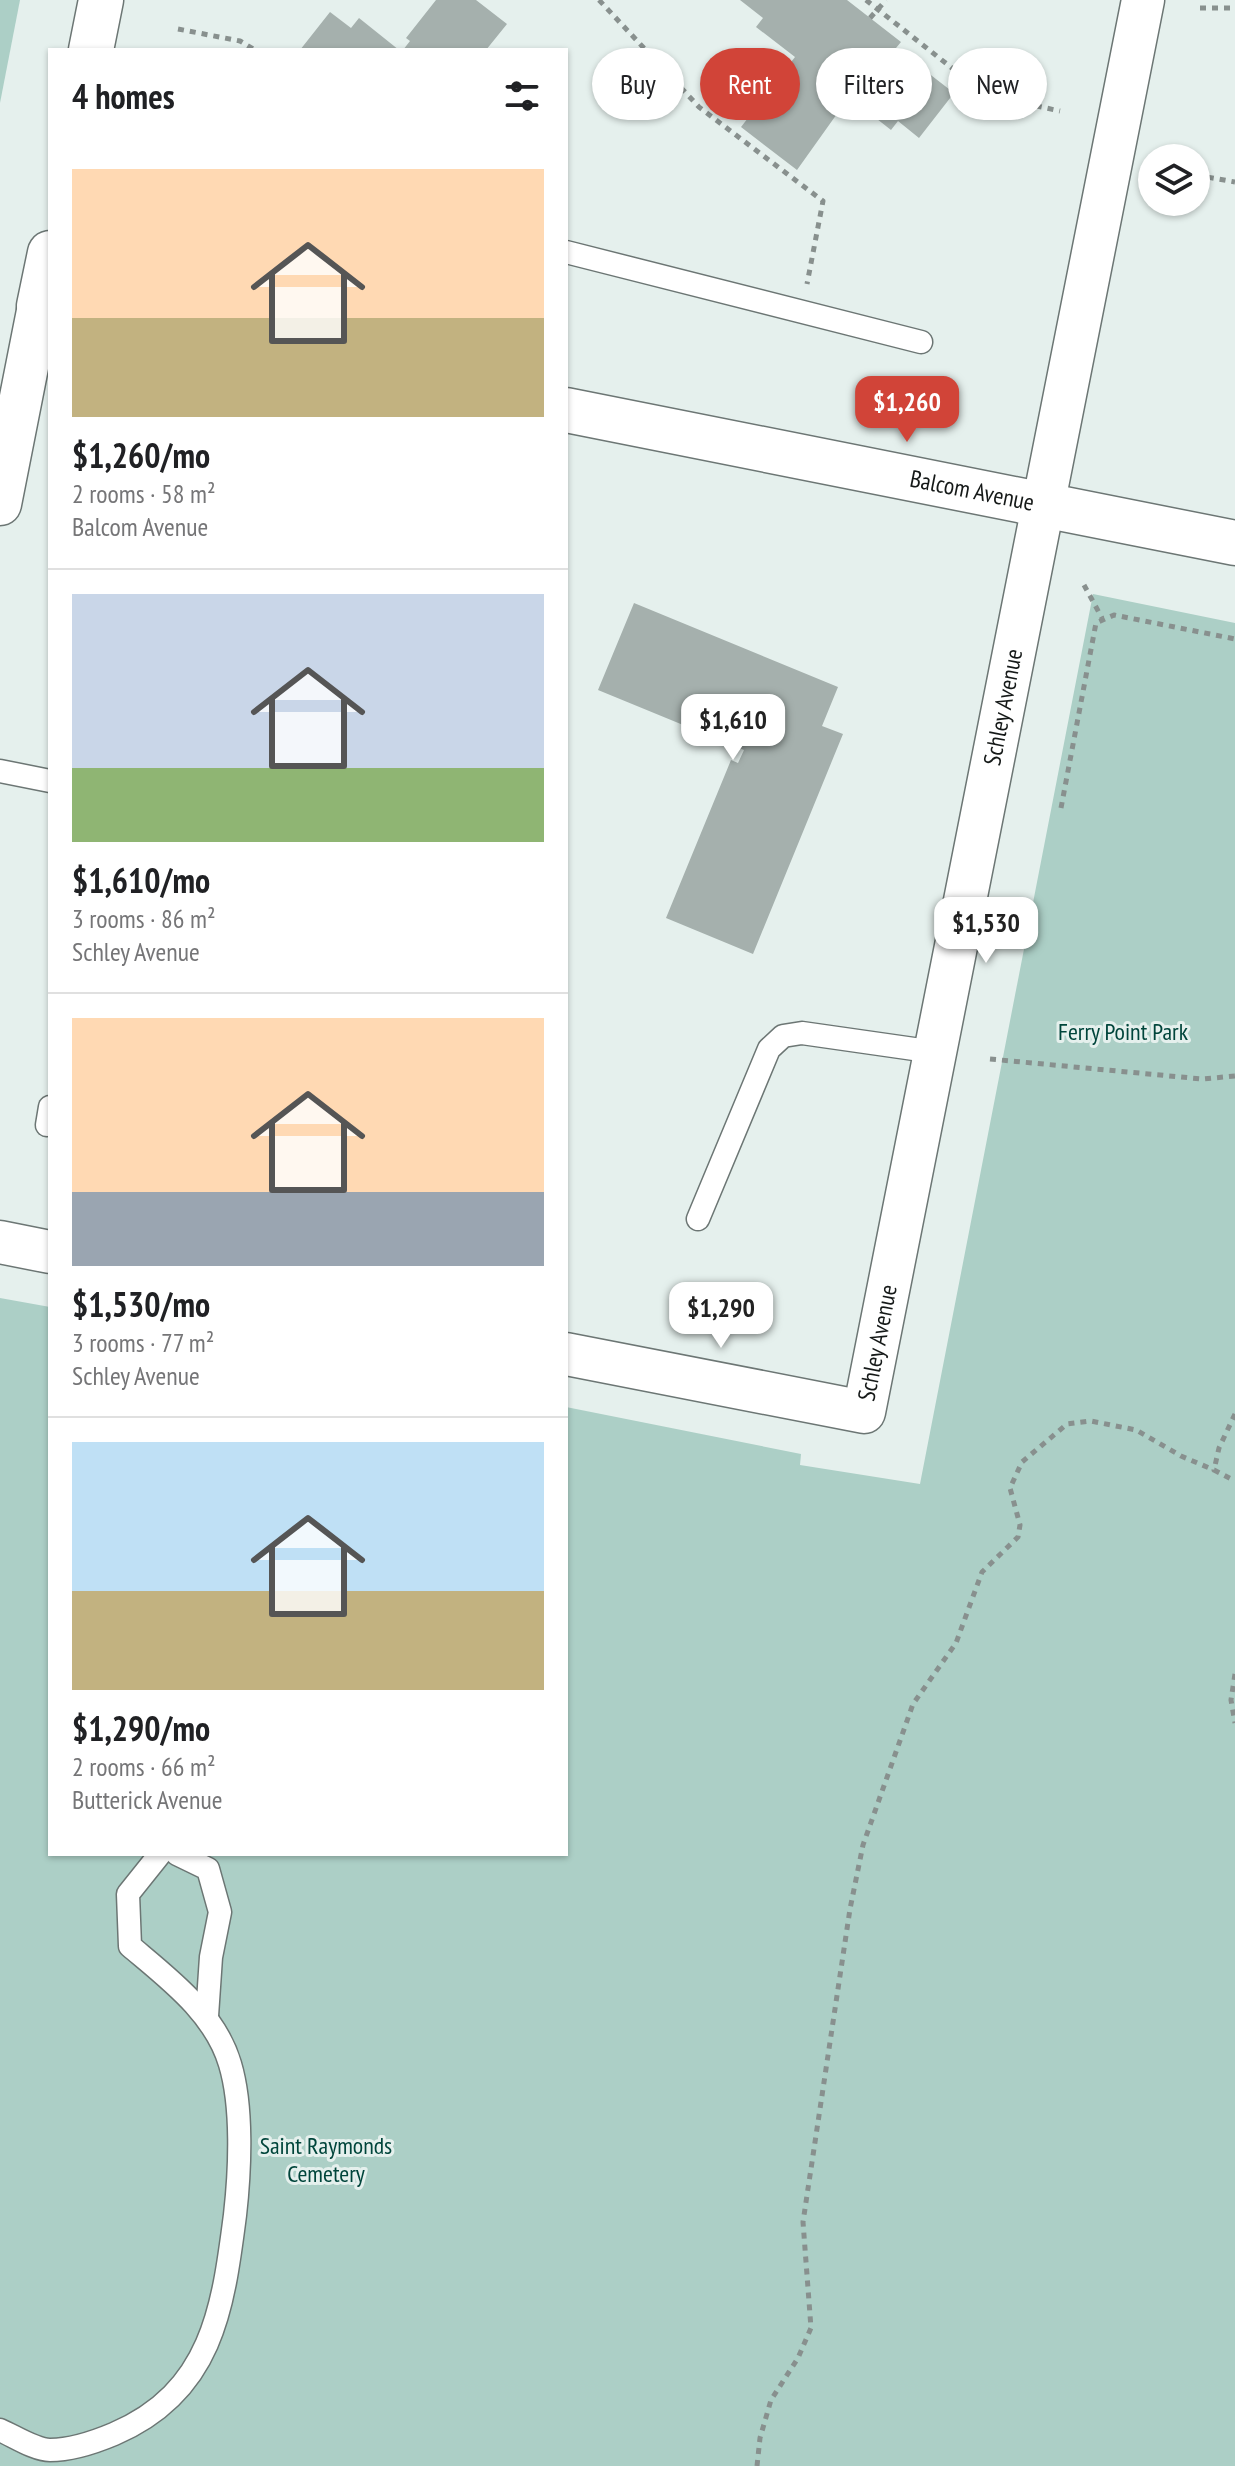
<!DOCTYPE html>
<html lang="en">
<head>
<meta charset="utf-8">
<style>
  body { margin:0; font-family:"PT Sans Narrow",sans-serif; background:#f2f2f2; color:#202124; height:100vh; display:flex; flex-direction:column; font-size:30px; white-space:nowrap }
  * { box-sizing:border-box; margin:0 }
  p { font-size:26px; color:#757577 }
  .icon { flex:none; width:44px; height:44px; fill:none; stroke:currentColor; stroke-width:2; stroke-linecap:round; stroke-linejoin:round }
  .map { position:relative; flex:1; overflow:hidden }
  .sheet { position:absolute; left:48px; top:48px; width:520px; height:1808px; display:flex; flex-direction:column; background:#fff; border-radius:0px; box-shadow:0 2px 6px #0004 }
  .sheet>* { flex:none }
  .banner { position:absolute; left:592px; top:48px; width:522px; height:72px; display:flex; gap:16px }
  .controls { position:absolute; left:1138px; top:144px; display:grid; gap:16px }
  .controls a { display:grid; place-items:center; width:72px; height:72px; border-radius:50%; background:#fff; box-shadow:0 2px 6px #0004; font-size:40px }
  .price { position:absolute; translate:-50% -68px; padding:0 18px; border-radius:16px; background:#fff; color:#222; font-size:26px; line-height:52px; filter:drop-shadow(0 2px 4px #0008) }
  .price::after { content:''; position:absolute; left:50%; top:48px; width:24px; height:18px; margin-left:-12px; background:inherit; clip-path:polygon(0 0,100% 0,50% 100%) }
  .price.on { background:#d14438; color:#fff }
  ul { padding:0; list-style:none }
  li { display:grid; align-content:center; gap:16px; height:424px; padding:0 24px }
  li+li { border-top:2px solid #e0e0e0 }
  li span { display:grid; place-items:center; height:248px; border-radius:0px; color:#555 }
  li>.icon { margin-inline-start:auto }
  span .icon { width:144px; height:144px; fill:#fffc; stroke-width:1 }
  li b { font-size:34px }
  h2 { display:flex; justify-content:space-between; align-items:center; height:96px; padding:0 24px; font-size:34px }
  .pill { padding:0 28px; border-radius:36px; background:#fff; box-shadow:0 2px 6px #0004; font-size:28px; line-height:72px }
  .pill.on { background:#d14438; color:#fff }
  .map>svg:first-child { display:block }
  .green { fill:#accfc6 }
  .building { fill:#a5b0ad }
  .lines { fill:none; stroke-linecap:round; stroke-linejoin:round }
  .lane-casing { stroke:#6c7674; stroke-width:25 }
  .street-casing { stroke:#6c7674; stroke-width:45 }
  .secondary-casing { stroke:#6c7674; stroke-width:47 }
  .path { stroke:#88908e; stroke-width:5; stroke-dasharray:6 6; stroke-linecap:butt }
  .lane { stroke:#fff; stroke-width:22 }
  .street { stroke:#fff; stroke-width:42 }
  .secondary { stroke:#fff; stroke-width:44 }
  .labels { text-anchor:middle; stroke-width:6; stroke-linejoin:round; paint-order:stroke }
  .street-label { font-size:24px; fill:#151918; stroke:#e5f0ed }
  .park-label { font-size:24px; fill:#00453b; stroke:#e5f0ed }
</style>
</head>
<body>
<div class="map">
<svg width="1235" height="2466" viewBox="0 0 1235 2466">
  <rect width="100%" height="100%" fill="#e5f0ed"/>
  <!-- green -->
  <g class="green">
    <polygon points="0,0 20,0 0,103"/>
    <polygon points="1093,594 1235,623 1235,2466 0,2466 0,1298 50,1307 50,1854 566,1854 566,1407 801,1454 800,1465 920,1484"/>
  </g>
  <!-- building -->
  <g class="building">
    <polygon points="436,0 476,0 507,24 486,50 403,50 410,41 406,38"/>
    <polygon points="740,0 847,0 901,42 896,48 954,93 919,138 898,121 891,130 849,97 797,170 741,127 795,57 756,27 763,18"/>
    <polygon points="330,12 351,28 359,18 399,50 300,50"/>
    <polygon points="634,603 838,687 822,726 843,734 753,954 666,918 731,760 738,763 744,750 598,690"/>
  </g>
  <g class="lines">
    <!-- lane casing -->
    <g class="lane-casing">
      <g id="lane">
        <polyline points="566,252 921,342"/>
        <polyline points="0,771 50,781"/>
        <polyline points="47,1125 50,1107"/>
        <polyline points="698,1219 769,1049 783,1036 802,1033 935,1052"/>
        <polyline points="177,1854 208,1869 220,1912 211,1957 207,2016"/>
        <path d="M0,2430C14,2436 35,2450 50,2450C71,2450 95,2442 114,2434C212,2392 223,2309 235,2215C240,2171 243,2107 230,2064C215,2013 169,1979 130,1946L128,1894L160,1854"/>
      </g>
    </g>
    <!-- street casing -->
    <g class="street-casing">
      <g id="street">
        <polyline points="0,504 39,306"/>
        <polyline points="0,1242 50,1252"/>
        <path id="s1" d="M566,1354L864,1412L1143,0"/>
      </g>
    </g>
    <!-- secondary casing -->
    <g class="secondary-casing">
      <g id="secondary">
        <polyline points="91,50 101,0"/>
        <polyline points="50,253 39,306 50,308"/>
        <path id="s2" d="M566,410L1235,543"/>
      </g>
    </g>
    <!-- path -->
    <g class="path">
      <polyline points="599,0 699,107 823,201 807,284"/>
      <polyline points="866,0 986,95 1060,111"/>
      <polyline points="1200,8 1235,8"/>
      <polyline points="870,18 886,0"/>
      <polyline points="178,29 240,41 255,50"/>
      <polyline points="1196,175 1235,182"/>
      <polyline points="1084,585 1102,618"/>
      <polyline points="1061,808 1096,623 1114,615 1235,639"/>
      <polyline points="990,1059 1202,1079 1235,1076"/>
      <polyline points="1235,1414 1219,1448 1214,1470 1235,1481"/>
      <polyline points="1235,1674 1231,1700 1235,1723"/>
      <polyline points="757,2466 760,2438 771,2400 798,2358 811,2328 803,2222 850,1909 863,1845 913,1704 956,1643 982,1572 1018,1537 1020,1525 1010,1488 1022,1462 1067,1424 1091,1421 1136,1430 1181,1456 1214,1470"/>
    </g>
    <!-- lane -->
    <use href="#lane" class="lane"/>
    <!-- street -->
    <use href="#street" class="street"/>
    <!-- secondary -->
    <use href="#secondary" class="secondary"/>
  </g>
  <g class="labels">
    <!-- street labels -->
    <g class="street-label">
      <text dy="8" stroke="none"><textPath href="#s2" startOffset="414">Balcom Avenue</textPath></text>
      <text dy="8" stroke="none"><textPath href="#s1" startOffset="1022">Schley Avenue</textPath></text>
      <text dy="8" stroke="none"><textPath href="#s1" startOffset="374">Schley Avenue</textPath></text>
    </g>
    <!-- park labels -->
    <g class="park-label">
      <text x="1123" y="1040">Ferry Point Park</text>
      <text x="326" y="2154">Saint Raymonds<tspan x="326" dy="28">Cemetery</tspan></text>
    </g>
  </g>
</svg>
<div class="controls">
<a><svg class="icon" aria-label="layers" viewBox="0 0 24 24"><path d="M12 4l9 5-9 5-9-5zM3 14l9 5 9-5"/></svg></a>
</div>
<b class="price on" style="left:907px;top:444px">$1,260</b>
<b class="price" style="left:733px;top:762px">$1,610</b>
<b class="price" style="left:986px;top:965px">$1,530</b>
<b class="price" style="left:721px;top:1350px">$1,290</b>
<div class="banner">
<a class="pill">Buy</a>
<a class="pill on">Rent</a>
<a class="pill">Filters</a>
<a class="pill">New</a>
</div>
<section class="sheet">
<h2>4 homes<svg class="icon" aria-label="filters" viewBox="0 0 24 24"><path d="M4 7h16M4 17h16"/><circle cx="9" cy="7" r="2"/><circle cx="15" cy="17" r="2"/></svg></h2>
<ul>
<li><span style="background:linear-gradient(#ffd9b3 60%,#c2b280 0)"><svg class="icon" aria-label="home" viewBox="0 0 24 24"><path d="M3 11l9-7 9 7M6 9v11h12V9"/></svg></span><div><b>$1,260/mo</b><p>2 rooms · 58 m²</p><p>Balcom Avenue</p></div></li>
<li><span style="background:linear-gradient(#c9d6e8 70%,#8fb573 0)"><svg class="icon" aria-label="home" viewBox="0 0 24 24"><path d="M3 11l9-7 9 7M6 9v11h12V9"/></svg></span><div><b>$1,610/mo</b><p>3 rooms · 86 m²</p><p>Schley Avenue</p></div></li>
<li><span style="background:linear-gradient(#ffd9b3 70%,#9aa5b1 0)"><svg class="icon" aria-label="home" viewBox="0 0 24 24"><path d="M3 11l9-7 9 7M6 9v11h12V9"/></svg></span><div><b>$1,530/mo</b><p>3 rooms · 77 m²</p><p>Schley Avenue</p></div></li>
<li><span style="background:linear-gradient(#bfe0f5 60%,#c2b280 0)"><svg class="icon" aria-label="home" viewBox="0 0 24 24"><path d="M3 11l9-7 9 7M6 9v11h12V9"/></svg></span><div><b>$1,290/mo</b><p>2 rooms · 66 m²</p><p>Butterick Avenue</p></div></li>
</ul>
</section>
</div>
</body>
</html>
